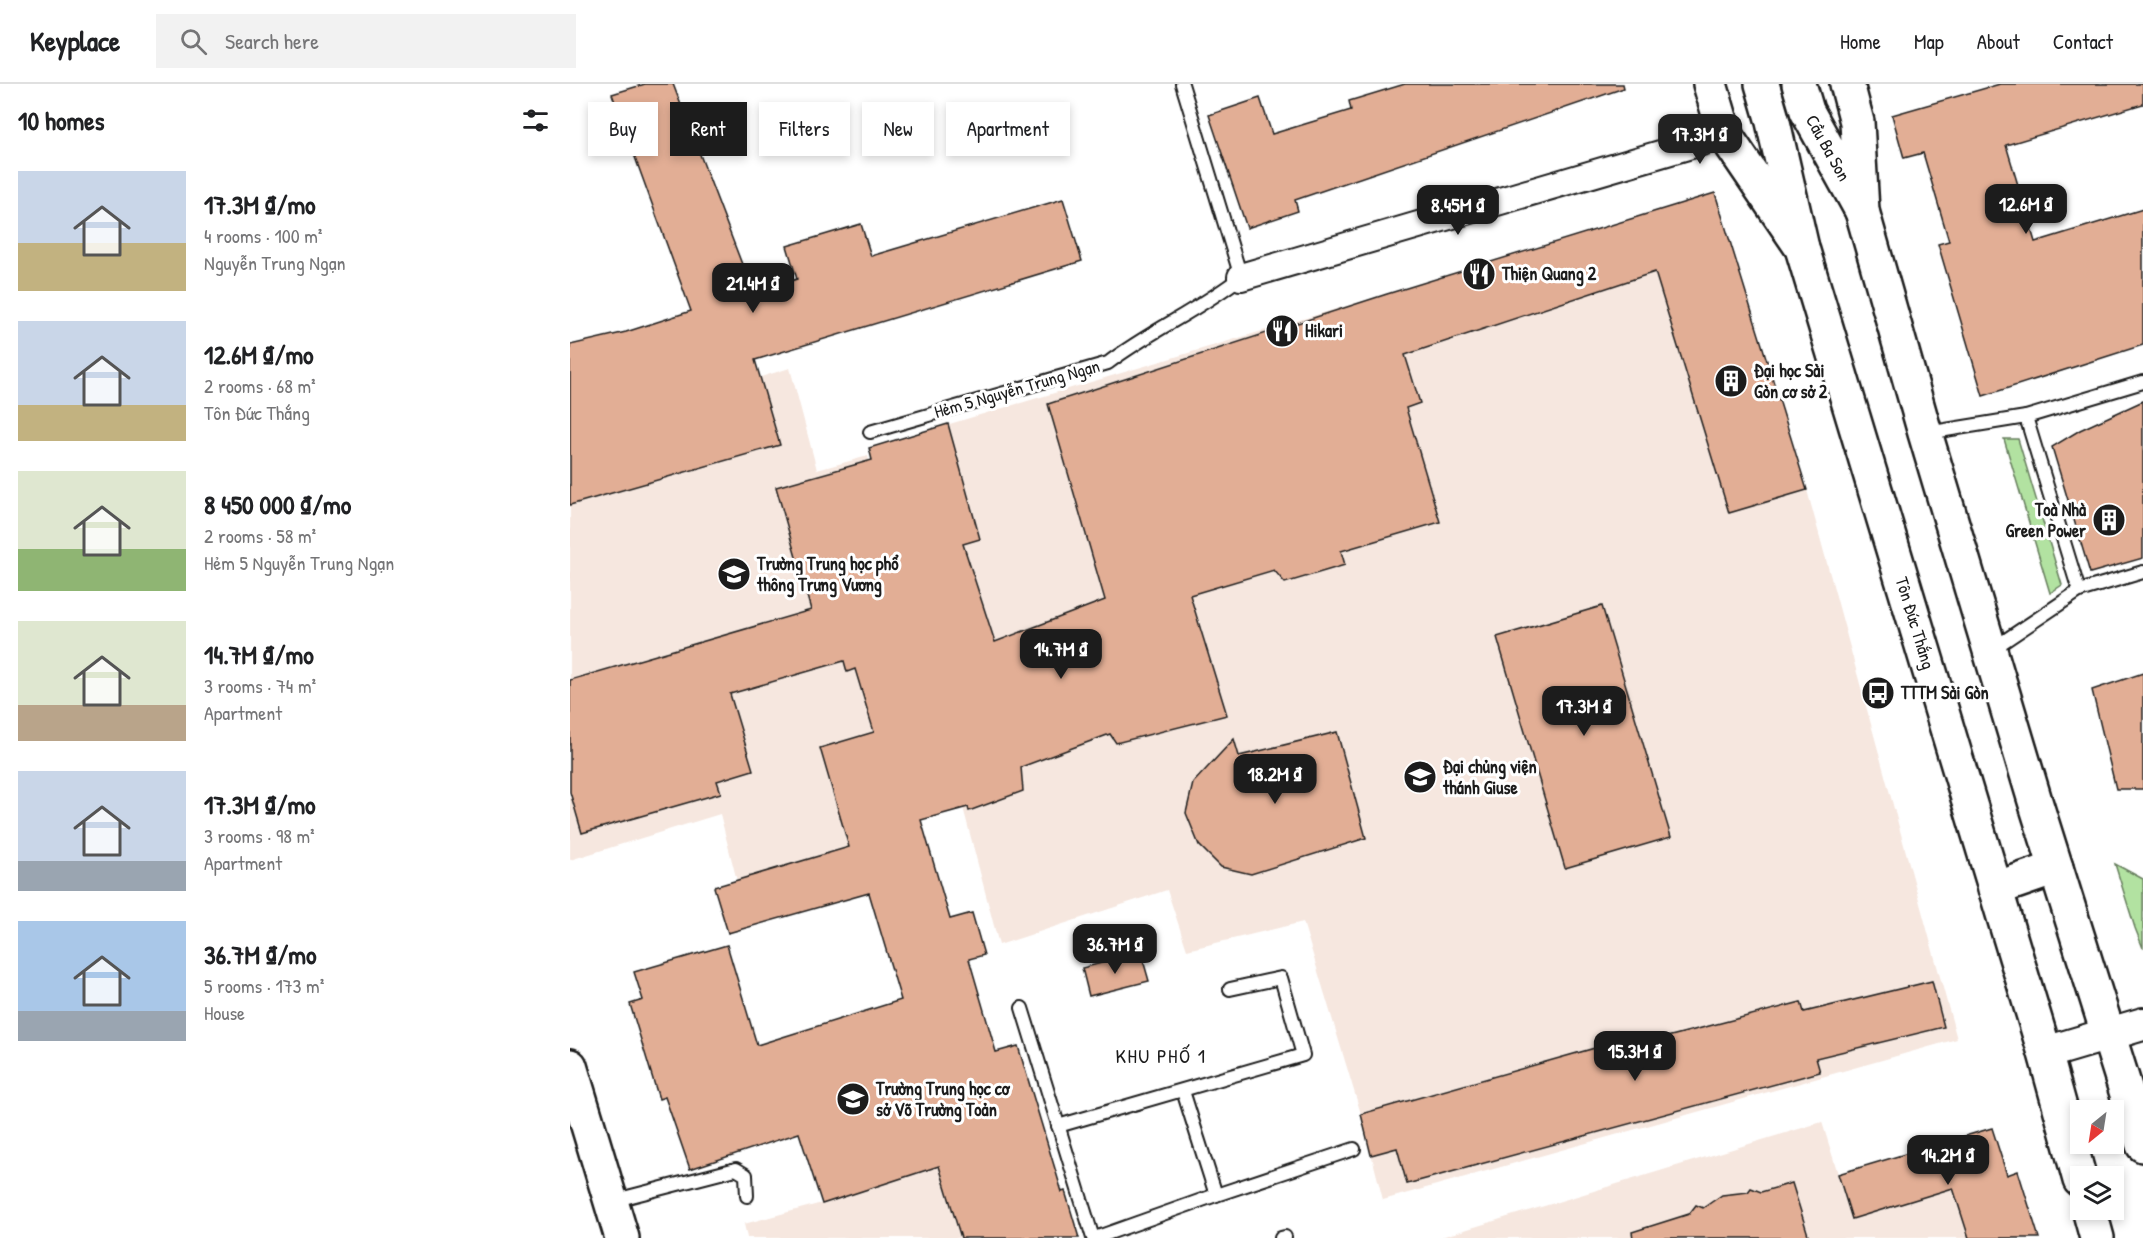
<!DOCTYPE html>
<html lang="en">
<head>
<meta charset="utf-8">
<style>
  body { margin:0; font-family:"Patrick Hand",sans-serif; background:#f2f2f2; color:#202124; height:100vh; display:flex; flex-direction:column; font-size:22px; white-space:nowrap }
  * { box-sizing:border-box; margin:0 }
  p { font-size:20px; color:#757577 }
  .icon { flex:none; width:33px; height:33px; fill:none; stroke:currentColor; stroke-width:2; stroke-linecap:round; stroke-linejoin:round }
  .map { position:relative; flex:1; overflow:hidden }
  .sheet { display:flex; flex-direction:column; background:#fff; width:570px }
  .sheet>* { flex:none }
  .banner { position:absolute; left:18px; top:18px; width:570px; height:54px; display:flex; gap:12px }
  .needle { width:39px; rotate:210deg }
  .controls { position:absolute; left:1500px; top:1016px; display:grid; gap:12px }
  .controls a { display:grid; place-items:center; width:54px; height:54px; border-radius:0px; background:#fff; box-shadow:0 3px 9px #0003; font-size:30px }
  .price { position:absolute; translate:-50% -51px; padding:0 14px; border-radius:12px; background:#1c1c1c; color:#fff; font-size:20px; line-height:39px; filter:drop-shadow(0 2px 3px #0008) }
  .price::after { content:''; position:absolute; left:50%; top:36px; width:18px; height:14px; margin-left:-9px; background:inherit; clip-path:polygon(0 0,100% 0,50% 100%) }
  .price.active { background:#222; color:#fff }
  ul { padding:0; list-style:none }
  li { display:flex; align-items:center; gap:18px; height:150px; padding:0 18px }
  li span { display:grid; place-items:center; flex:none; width:168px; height:120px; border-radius:0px; color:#555 }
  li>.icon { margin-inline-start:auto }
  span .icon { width:72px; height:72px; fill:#fffc; stroke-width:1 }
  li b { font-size:26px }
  h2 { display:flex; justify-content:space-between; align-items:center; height:72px; padding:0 18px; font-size:26px }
  .tag { padding:0 21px; border-radius:0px; background:#fff; box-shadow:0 3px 9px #0003; font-size:21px; line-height:54px }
  .tag.active { background:#1c1c1c; color:#fff }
  header { display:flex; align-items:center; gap:36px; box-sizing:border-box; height:84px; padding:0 30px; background:#fff; border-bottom:2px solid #e0e0e0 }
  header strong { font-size:28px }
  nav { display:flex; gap:33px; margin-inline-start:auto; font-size:21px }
  .search { width:420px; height:54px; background:#f2f2f2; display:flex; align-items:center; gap:15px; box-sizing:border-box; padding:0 21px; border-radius:0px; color:#757577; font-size:22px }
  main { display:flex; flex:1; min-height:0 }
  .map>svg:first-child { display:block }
  .built { fill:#f6e7df }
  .green { fill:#b2e2a1; stroke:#677f5e; stroke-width:1.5 }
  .building { fill:#e2ae95; stroke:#1c1c1c; stroke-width:1.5 }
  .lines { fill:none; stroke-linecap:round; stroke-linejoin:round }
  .service-casing { stroke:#1c1c1c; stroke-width:16 }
  .minor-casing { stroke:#1c1c1c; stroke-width:30 }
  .tertiary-casing { stroke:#1c1c1c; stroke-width:36 }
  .secondary-casing { stroke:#1c1c1c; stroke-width:38 }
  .primary-casing { stroke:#1c1c1c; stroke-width:38 }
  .service { stroke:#fff; stroke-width:12 }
  .minor { stroke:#fff; stroke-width:26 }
  .tertiary { stroke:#fff; stroke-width:32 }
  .secondary { stroke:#fff; stroke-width:33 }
  .primary { stroke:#fff; stroke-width:33 }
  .labels { text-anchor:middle; stroke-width:6; stroke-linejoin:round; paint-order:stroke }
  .street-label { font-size:18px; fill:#1c1c1c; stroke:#fff }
  .poi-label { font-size:18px; font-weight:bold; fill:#1c1c1c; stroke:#fff; text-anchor:start }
  .neighbourhood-label { font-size:20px; letter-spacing:1.5px; fill:#1c1c1c; stroke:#fff }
</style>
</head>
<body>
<header>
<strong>Keyplace</strong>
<div class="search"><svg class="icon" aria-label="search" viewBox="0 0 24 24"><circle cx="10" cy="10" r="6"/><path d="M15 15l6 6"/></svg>Search here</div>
<nav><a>Home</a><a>Map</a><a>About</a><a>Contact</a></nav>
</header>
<main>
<section class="sheet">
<h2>10 homes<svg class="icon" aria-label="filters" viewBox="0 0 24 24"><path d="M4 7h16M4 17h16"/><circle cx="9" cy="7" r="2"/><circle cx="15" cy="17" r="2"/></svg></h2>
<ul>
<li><span style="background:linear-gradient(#c9d6e8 60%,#c2b280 0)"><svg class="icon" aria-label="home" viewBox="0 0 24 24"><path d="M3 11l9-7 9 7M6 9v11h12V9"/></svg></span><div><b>17.3M ₫/mo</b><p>4 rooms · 100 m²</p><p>Nguyễn Trung Ngạn</p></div></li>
<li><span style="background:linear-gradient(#c9d6e8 70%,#c2b280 0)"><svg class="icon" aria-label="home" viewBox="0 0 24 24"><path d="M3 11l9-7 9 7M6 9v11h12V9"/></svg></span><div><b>12.6M ₫/mo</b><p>2 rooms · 68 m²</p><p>Tôn Đức Thắng</p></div></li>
<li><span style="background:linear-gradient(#dfe7d0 65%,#8fb573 0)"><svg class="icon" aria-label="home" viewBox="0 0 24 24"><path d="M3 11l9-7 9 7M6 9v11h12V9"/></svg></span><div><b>8 450 000 ₫/mo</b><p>2 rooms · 58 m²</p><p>Hẻm 5 Nguyễn Trung Ngạn</p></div></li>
<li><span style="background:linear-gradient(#dfe7d0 70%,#b9a48a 0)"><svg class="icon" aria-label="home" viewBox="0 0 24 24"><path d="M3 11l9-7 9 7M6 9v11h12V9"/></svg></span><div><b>14.7M ₫/mo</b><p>3 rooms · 74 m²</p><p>Apartment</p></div></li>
<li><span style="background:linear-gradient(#c9d6e8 75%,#9aa5b1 0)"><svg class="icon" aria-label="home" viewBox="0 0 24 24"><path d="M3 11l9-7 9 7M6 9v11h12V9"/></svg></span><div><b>17.3M ₫/mo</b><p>3 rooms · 98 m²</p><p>Apartment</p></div></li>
<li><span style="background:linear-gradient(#a9c7e8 75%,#9aa5b1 0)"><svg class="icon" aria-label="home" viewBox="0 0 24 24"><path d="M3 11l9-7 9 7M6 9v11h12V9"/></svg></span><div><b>36.7M ₫/mo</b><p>5 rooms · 173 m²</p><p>House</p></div></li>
</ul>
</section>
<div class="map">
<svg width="1573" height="1154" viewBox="0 0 1573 1154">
  <rect width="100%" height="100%" fill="#fff"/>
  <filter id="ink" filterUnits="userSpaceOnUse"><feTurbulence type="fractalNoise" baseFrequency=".0167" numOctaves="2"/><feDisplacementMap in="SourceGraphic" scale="12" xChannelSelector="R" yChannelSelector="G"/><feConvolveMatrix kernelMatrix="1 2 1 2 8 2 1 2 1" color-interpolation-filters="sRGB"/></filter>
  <g filter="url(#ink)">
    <!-- built -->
    <g class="built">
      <polygon points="1145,109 1237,406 1387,955 813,1116 791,1030 733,838 617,866 597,806 429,861 299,364 817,210"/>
      <polygon points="220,284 247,386 298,372 355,594 290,759 167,797 150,730 0,776 0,351"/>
      <polygon points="318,920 371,1083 471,1114 495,1107 509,1154 177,1154 174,1140 252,1119 199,957"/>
      <polygon points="1252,1038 1282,1135 1383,1104 1399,1154 868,1154"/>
    </g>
    <!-- green -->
    <g class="green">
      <polygon points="1434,355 1448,355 1492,501 1480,509"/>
      <polygon points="1545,780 1573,795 1573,864 1565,844"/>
    </g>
    <!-- building -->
    <g class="building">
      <polygon points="75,0 103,0 183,209 227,195 217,162 291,140 301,172 493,115 512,177 185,276 210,361 0,421 0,261 56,248 121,227 42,10"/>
      <polygon points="835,0 1053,0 1054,4 725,116 728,127 677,144 639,31 690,14 702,50 781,26 779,17"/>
      <polygon points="1430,0 1573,0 1573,20 1436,61 1465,158 1573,125 1573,261 1413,312 1368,160 1379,157 1353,69 1334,74 1322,31"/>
      <polygon points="1145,109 1237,406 1159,429 1085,188 835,271 850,319 836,324 870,438 771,467 775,481 715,499 704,486 620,511 657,631 546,659 540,650 451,683 453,707 399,727 398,723 351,736 380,835 402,829 414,871 399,875 426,968 448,962 492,1108 495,1107 509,1154 391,1154 369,1082 252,1120 229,1049 120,1085 95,1013 89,1015 60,920 73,916 64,888 157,861 187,961 331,916 299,809 158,849 144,803 279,763 250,664 304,648 285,585 277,588 274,577 160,610 183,686 147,697 151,709 12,749 0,708 0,596 241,526 206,403 302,376 299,364 378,340 410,455 393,460 425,558 535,516 478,320 817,210"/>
      <polygon points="1573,317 1573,474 1520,489 1482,363 1510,346"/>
      <polygon points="1032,522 1101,753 995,784 927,553"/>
      <polygon points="1573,589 1573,705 1546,705 1522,606"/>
      <polygon points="767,648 796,754 681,790 651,783 629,761 616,729 623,699 664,655 669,672"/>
      <polygon points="571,869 579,897 519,912 512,884"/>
      <polygon points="1362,897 1374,943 1246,974 1250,988 837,1100 827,1064 801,1071 791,1030 1025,964 1028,971 1231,918 1234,928"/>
      <polygon points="1422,1044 1437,1091 1448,1087 1469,1154 1399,1154 1383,1104 1282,1135 1268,1090"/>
      <polygon points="1222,1099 1239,1154 1063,1154 1062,1148 1119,1130 1126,1121 1133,1124 1152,1111 1178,1108 1181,1104 1191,1108"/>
    </g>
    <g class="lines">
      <!-- service casing -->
      <g class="service-casing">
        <g id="service">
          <polyline points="1456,333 1573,298"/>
          <path d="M300,348L538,279C580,247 629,226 671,193L612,0"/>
          <polyline points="1357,349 1456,333 1509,507 1421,566"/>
          <polyline points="1509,507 1573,488"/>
          <polyline points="452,924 523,1154"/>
          <polyline points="488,1042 733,971 711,894 660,905"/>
          <polyline points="646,1111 784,1065"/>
          <polyline points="42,1117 166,1085 176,1091 177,1112"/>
          <polyline points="525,1154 646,1111 613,1007"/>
          <polyline points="711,1154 715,1153"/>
        </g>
      </g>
      <!-- minor casing -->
      <g class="minor-casing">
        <polyline id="minor" points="671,193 1155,51"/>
      </g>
      <!-- tertiary casing -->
      <g class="tertiary-casing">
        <polyline id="tertiary" points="1475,969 1573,940"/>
      </g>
      <!-- secondary casing -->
      <g class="secondary-casing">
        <g id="secondary">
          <polyline points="1192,0 1203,38 1232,164"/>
          <polyline points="1229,0 1237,27 1292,127"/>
          <polyline points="0,982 52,1154"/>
        </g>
      </g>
      <!-- primary casing -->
      <g class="primary-casing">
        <g id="primary">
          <polyline points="1140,0 1155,51 1232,164 1475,969 1510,1096"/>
          <polyline points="1277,0 1287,38 1292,127 1355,349 1465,717 1573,1061"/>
          <polyline points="1425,805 1486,784"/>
          <polyline points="1519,1125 1527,1154"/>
        </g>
      </g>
      <!-- service -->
      <use href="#service" class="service"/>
      <!-- minor -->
      <use href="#minor" class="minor"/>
      <!-- tertiary -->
      <use href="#tertiary" class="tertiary"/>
      <!-- secondary -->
      <use href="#secondary" class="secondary"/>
      <!-- primary -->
      <use href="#primary" class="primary"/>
    </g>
  </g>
  <!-- icons -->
  <defs>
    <g id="restaurant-disc" transform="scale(1.725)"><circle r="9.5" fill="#1c1c1c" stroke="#fff"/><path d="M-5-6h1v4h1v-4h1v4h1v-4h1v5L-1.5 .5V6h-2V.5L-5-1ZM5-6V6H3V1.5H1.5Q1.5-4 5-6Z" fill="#fff"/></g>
    <g id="building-disc" transform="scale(1.725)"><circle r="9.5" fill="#1c1c1c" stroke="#fff"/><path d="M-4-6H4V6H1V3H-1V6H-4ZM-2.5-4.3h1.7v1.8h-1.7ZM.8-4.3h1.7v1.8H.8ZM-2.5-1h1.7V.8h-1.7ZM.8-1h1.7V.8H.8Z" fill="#fff"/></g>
    <g id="school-disc" transform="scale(1.725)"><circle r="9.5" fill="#1c1c1c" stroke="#fff"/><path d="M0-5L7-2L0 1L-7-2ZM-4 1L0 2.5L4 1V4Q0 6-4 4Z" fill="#fff"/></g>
    <g id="bus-disc" transform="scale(1.725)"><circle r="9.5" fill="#1c1c1c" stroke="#fff"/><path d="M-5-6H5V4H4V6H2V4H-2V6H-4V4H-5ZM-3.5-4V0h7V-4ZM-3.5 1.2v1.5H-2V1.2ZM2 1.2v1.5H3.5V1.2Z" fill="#fff"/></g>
    <g id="university-disc" transform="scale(1.725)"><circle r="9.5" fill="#1c1c1c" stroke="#fff"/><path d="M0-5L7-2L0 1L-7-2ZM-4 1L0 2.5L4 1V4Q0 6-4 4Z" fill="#fff"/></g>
  </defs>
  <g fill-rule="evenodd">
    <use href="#restaurant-disc" x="909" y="190"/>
    <use href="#restaurant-disc" x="712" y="247"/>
    <use href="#building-disc" x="1161" y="297"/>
    <use href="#building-disc" x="1539" y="436"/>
    <use href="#school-disc" x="164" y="490"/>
    <use href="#bus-disc" x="1308" y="609"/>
    <use href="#university-disc" x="850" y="693"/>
    <use href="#school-disc" x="283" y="1015"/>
  </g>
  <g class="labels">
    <!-- street labels -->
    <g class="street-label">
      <text transform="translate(1258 64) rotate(61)" y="6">Cầu Ba Son</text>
      <text transform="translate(447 305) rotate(-16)" y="6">Hẻm 5 Nguyễn Trung Ngạn</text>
      <text transform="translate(1345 539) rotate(73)" y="6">Tôn Đức Thắng</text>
    </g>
    <!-- poi labels -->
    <g class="poi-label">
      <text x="932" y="196">Thiện Quang 2</text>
      <text x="735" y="253">Hikari</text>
      <text x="1184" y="293">Đại học Sài<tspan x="1184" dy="21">Gòn cơ sở 2</tspan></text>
      <text x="1516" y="432" text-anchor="end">Toà Nhà<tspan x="1516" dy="21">Green Power</tspan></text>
      <text x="187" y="486">Trường Trung học phổ<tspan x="187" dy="21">thông Trưng Vương</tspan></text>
      <text x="1331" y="615">TTTM Sài Gòn</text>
      <text x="873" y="689">Đại chủng viện<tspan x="873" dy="21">thánh Giuse</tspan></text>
      <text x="306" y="1011">Trường Trung học cơ<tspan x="306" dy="21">sở Võ Trường Toản</tspan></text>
    </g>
    <!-- neighbourhood labels -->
    <g class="neighbourhood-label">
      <text x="591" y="979">KHU PHỐ 1</text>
    </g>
  </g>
</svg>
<div class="controls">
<a><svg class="needle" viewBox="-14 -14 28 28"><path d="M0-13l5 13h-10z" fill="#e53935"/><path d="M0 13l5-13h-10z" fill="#757577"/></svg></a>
<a><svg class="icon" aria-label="layers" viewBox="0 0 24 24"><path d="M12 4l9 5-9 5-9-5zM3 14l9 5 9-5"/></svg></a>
</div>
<b class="price active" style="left:1130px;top:81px">17.3M ₫</b>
<b class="price" style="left:1456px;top:151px">12.6M ₫</b>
<b class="price" style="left:888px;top:152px">8.45M ₫</b>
<b class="price" style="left:183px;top:230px">21.4M ₫</b>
<b class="price" style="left:491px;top:596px">14.7M ₫</b>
<b class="price" style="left:1014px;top:653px">17.3M ₫</b>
<b class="price" style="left:705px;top:721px">18.2M ₫</b>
<b class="price" style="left:545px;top:891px">36.7M ₫</b>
<b class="price" style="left:1065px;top:998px">15.3M ₫</b>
<b class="price" style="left:1378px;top:1102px">14.2M ₫</b>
<div class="banner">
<a class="tag">Buy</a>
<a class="tag active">Rent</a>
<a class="tag">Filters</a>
<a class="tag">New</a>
<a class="tag">Apartment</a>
</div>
</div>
</main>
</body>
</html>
